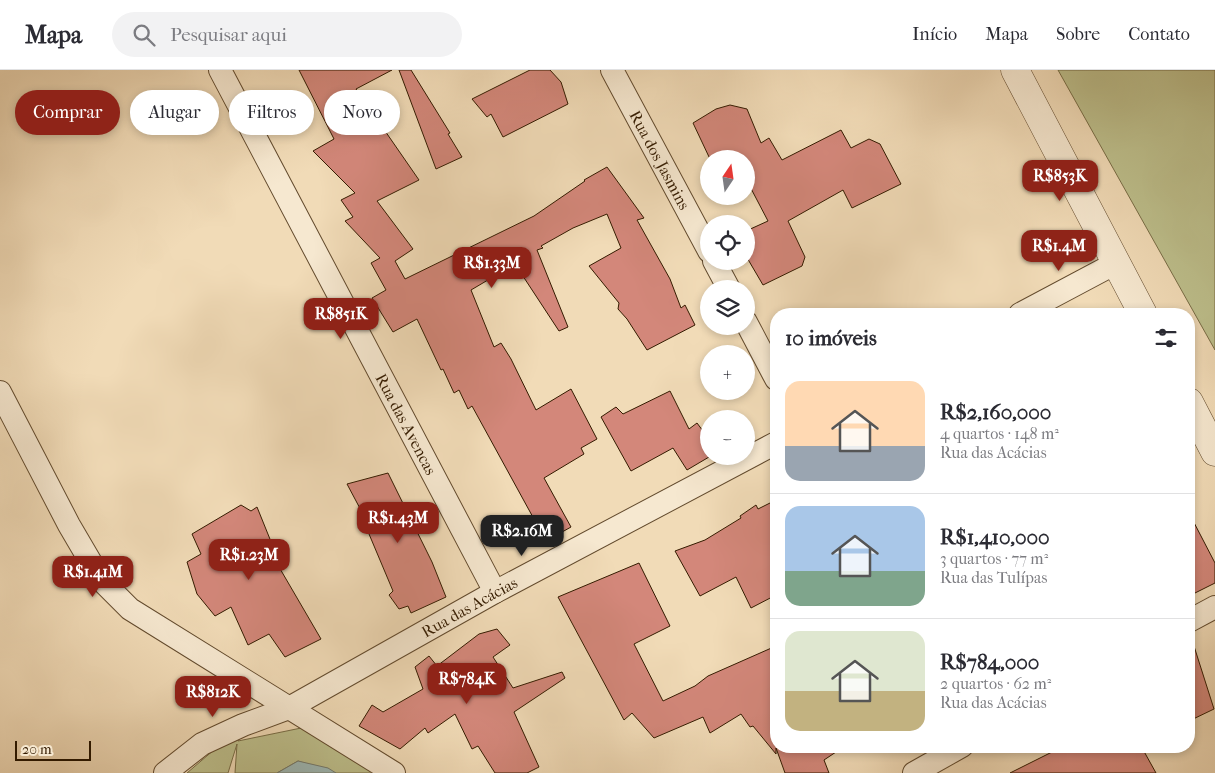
<!DOCTYPE html>
<html lang="pt">
<head>
<meta charset="utf-8">
<style>
  body { margin:0; font-family:"IM FELL French Canon",serif; background:#f2f2f3; color:#2b2b33; height:100vh; display:flex; flex-direction:column; font-size:19px; white-space:nowrap }
  * { box-sizing:border-box; margin:0 }
  p { font-size:16px; color:#7c7c81 }
  .icon { flex:none; width:28px; height:28px; fill:none; stroke:currentColor; stroke-width:2; stroke-linecap:round; stroke-linejoin:round }
  .map { position:relative; flex:1; overflow:hidden }
  .sheet { position:absolute; left:770px; top:238px; width:425px; height:445px; display:flex; flex-direction:column; background:#fff; border-radius:20px; box-shadow:0 2px 8px #0003 }
  .sheet>* { flex:none }
  .top-card { position:absolute; left:15px; top:20px; width:475px; height:45px; display:flex; gap:10px }
  .needle { width:32px; rotate:13deg }
  .fabs { position:absolute; left:700px; top:80px; display:grid; gap:10px }
  .fabs a { display:grid; place-items:center; width:55px; height:55px; border-radius:50%; background:#fff; box-shadow:0 2px 8px #0003; font-size:25px }
  .scale { position:absolute; left:15px; bottom:12px; width:76px; box-sizing:border-box; padding-left:5px; border:2px solid #341b00; border-top:0; font-size:14px; line-height:18px; white-space:nowrap; color:#341b00; -webkit-text-stroke:4px #f6e8d0; paint-order:stroke }
  .price { position:absolute; translate:-50% -42px; padding:0 11px; border-radius:10px; background:#8f2418; color:#fff; font-size:16px; line-height:32px; filter:drop-shadow(0 1px 2px #0008) }
  .price::after { content:''; position:absolute; left:50%; top:30px; width:15px; height:11px; margin-left:-8px; background:inherit; clip-path:polygon(0 0,100% 0,50% 100%) }
  .price.current { background:#222; color:#fff }
  ul { padding:0; list-style:none }
  li { display:flex; align-items:center; gap:15px; height:125px; padding:0 15px }
  li+li { border-top:1px solid #e1e1e2 }
  li span { display:grid; place-items:center; flex:none; width:140px; height:100px; border-radius:15px; color:#555 }
  li>.icon { margin-inline-start:auto }
  span .icon { width:60px; height:60px; fill:#fffc; stroke-width:1 }
  li b { font-size:21px }
  h2 { display:flex; justify-content:space-between; align-items:center; height:60px; padding:0 15px; font-size:21px }
  .pill { padding:0 18px; border-radius:22px; background:#fff; box-shadow:0 2px 8px #0003; font-size:18px; line-height:45px }
  .pill.current { background:#8f2418; color:#fff }
  header { display:flex; align-items:center; gap:30px; box-sizing:border-box; height:70px; padding:0 25px; background:#fff; border-bottom:1px solid #e1e1e2 }
  header strong { font-size:24px }
  nav { display:flex; gap:28px; margin-inline-start:auto; font-size:18px }
  .search { width:350px; height:45px; background:#f2f2f3; display:flex; align-items:center; gap:12px; box-sizing:border-box; padding:0 18px; border-radius:28px; color:#7c7c81; font-size:19px }
  .map>svg:first-child { display:block }
  .green { fill:#bdbf8c; stroke:#786d46 }
  .water { fill:#9db9b7; stroke:#737a6e }
  .building { fill:#d3877a; stroke:#341b00 }
  .lines { fill:none; stroke-linecap:round; stroke-linejoin:round }
  .minor-casing { stroke:#634b2e; stroke-width:24 }
  .tertiary-casing { stroke:#634b2e; stroke-width:29 }
  .minor { stroke:#f6e8d0; stroke-width:22 }
  .tertiary { stroke:#f6e8d0; stroke-width:28 }
  .labels { text-anchor:middle; stroke-width:4; stroke-linejoin:round; paint-order:stroke }
  .street-label { font-size:16px; fill:#341b00; stroke:#f6e8d0 }
</style>
</head>
<body>
<header>
<strong>Mapa</strong>
<div class="search"><svg class="icon" aria-label="search" viewBox="0 0 24 24"><circle cx="10" cy="10" r="6"/><path d="M15 15l6 6"/></svg>Pesquisar aqui</div>
<nav><a>Início</a><a>Mapa</a><a>Sobre</a><a>Contato</a></nav>
</header>
<div class="map">
<svg width="1215" height="703" viewBox="0 0 1215 703">
  <rect width="100%" height="100%" fill="#f1dbb7"/>
  <filter id="stains"><feTurbulence type="fractalNoise" baseFrequency=".004" numOctaves="4"/><feColorMatrix values="0 0 0 0 .2 0 0 0 0 .09 0 0 0 0 .02 0 0 0 .5 -.17"/></filter>
  <radialGradient id="worn" r=".72"><stop offset=".6" stop-color="#630" stop-opacity="0"/><stop offset="1" stop-color="#630" stop-opacity=".3"/></radialGradient>
  <!-- green -->
  <g class="green">
    <polygon points="1058,0 1215,0 1215,280"/>
    <polygon points="243,655 238,671 306,657 384,703 336,703 298,691 277,703 235,703 237,674 228,703 187,703"/>
  </g>
  <!-- water -->
  <polygon class="water" points="298,691 328,698 336,703 277,703"/>
  <!-- building -->
  <g class="building">
    <polygon points="299,0 392,0 356,19 419,110 377,131 413,179 395,191 405,209 534,146 585,111 584,110 607,97 644,148 637,150 670,209 681,238 685,235 695,255 647,280 627,249 618,239 619,233 589,196 621,178 607,144 573,158 541,176 543,178 537,180 568,257 559,261 515,194 471,220 494,277 501,273 511,289 536,340 571,319 597,369 581,378 584,384 544,408 571,457 546,471 472,336 468,339 459,320 454,323 443,299 441,300 417,249 393,262 372,228 386,220 371,193 380,188 345,151 353,147 341,130 355,123 313,81 334,69"/>
    <polygon points="399,0 411,0 450,63 448,64 462,87 436,99"/>
    <polygon points="530,0 550,0 561,12 568,34 503,67 491,44 487,47 472,29"/>
    <polygon points="730,35 747,39 761,73 769,68 782,90 841,60 851,78 869,69 880,74 901,114 852,138 843,120 788,151 805,187 802,196 763,215 746,186 746,161 768,151 746,109 746,89 710,89 693,53 716,39"/>
    <polygon points="670,321 689,359 697,353 709,369 709,387 687,400 673,378 631,401 601,347 616,337 623,344"/>
    <polygon points="388,403 432,492 446,527 411,543 408,536 399,539 389,525 393,521 369,464 372,461 347,414"/>
    <polygon points="776,430 776,525 751,538 736,507 700,526 675,481 705,470 741,448 740,446 756,435 758,439"/>
    <polygon points="241,435 251,441 257,437 276,484 272,485 321,569 285,587 269,564 248,575 231,537 215,546 197,524 187,492 201,484 192,464"/>
    <polygon points="1189,443 1215,493 1215,513 1189,526"/>
    <polygon points="639,493 670,556 634,574 663,631 695,616 708,606 776,576 776,676 845,676 824,690 829,703 785,703 776,678 776,684 753,656 750,657 741,644 710,663 703,647 654,668 632,643 624,650 558,527"/>
    <polygon points="497,559 510,575 493,587 513,618 562,602 565,608 514,642 539,697 527,703 495,703 478,676 472,679 455,644 428,663 425,658 400,679 359,656 372,635 383,642 423,619 415,597 429,586 437,596 479,564"/>
    <polygon points="1193,573 1214,639 1189,651 1189,574"/>
    <polygon points="1064,676 1141,676 1156,703 1010,703"/>
  </g>
  <g class="lines">
    <!-- minor casing -->
    <g class="minor-casing">
      <g id="minor">
        <path id="s1" d="M220,0L495,522"/>
        <path id="s2" d="M612,0L709,181"/>
        <polyline points="714,191 729,219"/>
        <polyline points="1020,244 1116,193"/>
        <polyline points="746,252 776,309"/>
        <polyline points="0,322 69,455 93,496 105,514 130,539 394,703"/>
        <polyline points="1189,551 1215,537"/>
        <path id="s3" d="M165,703L202,674L243,655L289,638L495,522L776,373"/>
        <polyline points="914,703 962,676"/>
      </g>
    </g>
    <!-- tertiary casing -->
    <g class="tertiary-casing">
      <g id="tertiary">
        <polyline points="1015,0 1143,244"/>
        <polyline points="1189,332 1215,382"/>
      </g>
    </g>
    <!-- minor -->
    <use href="#minor" class="minor"/>
    <!-- tertiary -->
    <use href="#tertiary" class="tertiary"/>
  </g>
  <g class="labels">
    <!-- street labels -->
    <g class="street-label">
      <text dy="6" stroke="none"><textPath href="#s2" startOffset="102">Rua dos Jasmins</textPath></text>
      <text dy="6" stroke="none"><textPath href="#s1" startOffset="400">Rua das Avencas</textPath></text>
      <text dy="6" stroke="none"><textPath href="#s3" startOffset="348">Rua das Acácias</textPath></text>
    </g>
  </g>
  <rect width="100%" height="100%" filter="url(#stains)"/>
  <rect width="100%" height="100%" fill="url(#worn)"/>
</svg>
<div class="fabs">
<a><svg class="needle" viewBox="-14 -14 28 28"><path d="M0-13l5 13h-10z" fill="#e53935"/><path d="M0 13l5-13h-10z" fill="#7c7c81"/></svg></a>
<a><svg class="icon" aria-label="locate" viewBox="0 0 24 24"><circle cx="12" cy="12" r="6"/><path d="M12 2v4M12 18v4M2 12h4M18 12h4"/></svg></a>
<a><svg class="icon" aria-label="layers" viewBox="0 0 24 24"><path d="M12 4l9 5-9 5-9-5zM3 14l9 5 9-5"/></svg></a>
<a>+</a>
<a>−</a>
</div>
<div class="scale">20 m</div>
<b class="price" style="left:1060px;top:132px">R$853K</b>
<b class="price" style="left:1059px;top:202px">R$1.4M</b>
<b class="price" style="left:492px;top:219px">R$1.33M</b>
<b class="price" style="left:341px;top:270px">R$851K</b>
<b class="price" style="left:398px;top:474px">R$1.43M</b>
<b class="price current" style="left:522px;top:487px">R$2.16M</b>
<b class="price" style="left:249px;top:511px">R$1.23M</b>
<b class="price" style="left:93px;top:528px">R$1.41M</b>
<b class="price" style="left:467px;top:635px">R$784K</b>
<b class="price" style="left:213px;top:648px">R$812K</b>
<div class="top-card">
<a class="pill current">Comprar</a>
<a class="pill">Alugar</a>
<a class="pill">Filtros</a>
<a class="pill">Novo</a>
</div>
<section class="sheet">
<h2>10 imóveis<svg class="icon" aria-label="filters" viewBox="0 0 24 24"><path d="M4 7h16M4 17h16"/><circle cx="9" cy="7" r="2"/><circle cx="15" cy="17" r="2"/></svg></h2>
<ul>
<li><span style="background:linear-gradient(#ffd9b3 65%,#9aa5b1 0)"><svg class="icon" aria-label="home" viewBox="0 0 24 24"><path d="M3 11l9-7 9 7M6 9v11h12V9"/></svg></span><div><b>R$2,160,000</b><p>4 quartos · 148 m²</p><p>Rua das Acácias</p></div></li>
<li><span style="background:linear-gradient(#a9c7e8 65%,#7fa58c 0)"><svg class="icon" aria-label="home" viewBox="0 0 24 24"><path d="M3 11l9-7 9 7M6 9v11h12V9"/></svg></span><div><b>R$1,410,000</b><p>3 quartos · 77 m²</p><p>Rua das Tulípas</p></div></li>
<li><span style="background:linear-gradient(#dfe7d0 60%,#c2b280 0)"><svg class="icon" aria-label="home" viewBox="0 0 24 24"><path d="M3 11l9-7 9 7M6 9v11h12V9"/></svg></span><div><b>R$784,000</b><p>2 quartos · 62 m²</p><p>Rua das Acácias</p></div></li>
</ul>
</section>
</div>
</body>
</html>
